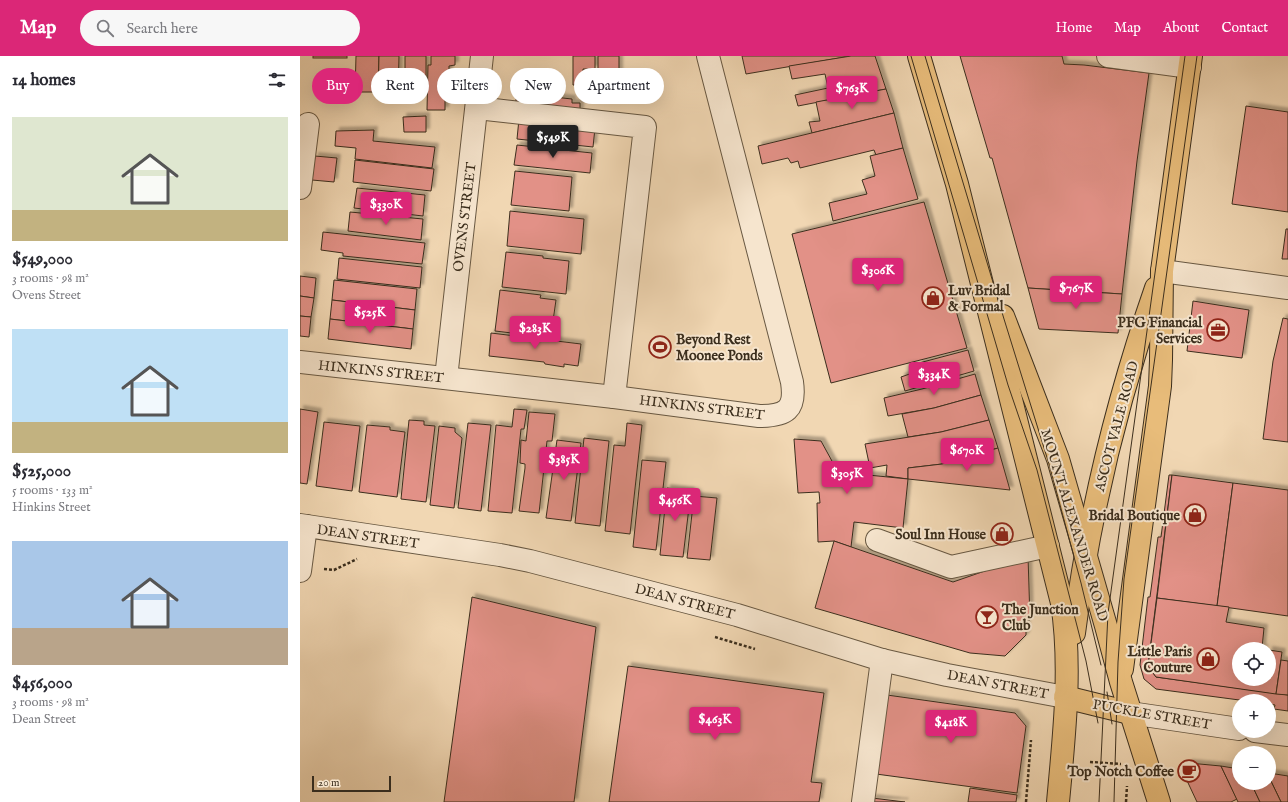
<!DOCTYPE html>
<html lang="en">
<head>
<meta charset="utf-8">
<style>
  body { margin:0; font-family:"IM FELL English",serif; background:#f7f7f7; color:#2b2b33; height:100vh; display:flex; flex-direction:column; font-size:15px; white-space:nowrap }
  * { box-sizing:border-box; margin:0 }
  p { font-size:13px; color:#7c7c81 }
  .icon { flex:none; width:22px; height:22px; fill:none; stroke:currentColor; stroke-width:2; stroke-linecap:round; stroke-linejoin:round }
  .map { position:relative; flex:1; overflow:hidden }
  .sheet { display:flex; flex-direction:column; background:#fff; width:300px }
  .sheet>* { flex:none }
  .banner { position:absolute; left:12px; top:12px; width:380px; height:36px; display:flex; gap:8px }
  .controls { position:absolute; left:932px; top:586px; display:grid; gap:8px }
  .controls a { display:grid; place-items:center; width:44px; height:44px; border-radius:50%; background:#fff; box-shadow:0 4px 16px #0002; font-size:20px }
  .scale { position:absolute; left:12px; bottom:10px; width:79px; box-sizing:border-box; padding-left:4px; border:2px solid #3b2e1d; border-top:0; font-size:11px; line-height:14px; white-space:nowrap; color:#3b2e1d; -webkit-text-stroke:3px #f6e5ce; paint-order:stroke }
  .price { position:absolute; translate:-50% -34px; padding:0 9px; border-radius:4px; background:#db2777; color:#fff; font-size:13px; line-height:26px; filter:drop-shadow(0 1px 2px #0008) }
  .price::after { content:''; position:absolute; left:50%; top:24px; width:12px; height:9px; margin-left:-6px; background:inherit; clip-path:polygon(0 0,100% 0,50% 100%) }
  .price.on { background:#222; color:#fff }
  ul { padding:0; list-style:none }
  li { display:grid; align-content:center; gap:8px; height:212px; padding:0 12px }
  li span { display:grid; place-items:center; height:124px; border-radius:0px; color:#555 }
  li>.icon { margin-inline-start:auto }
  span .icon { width:72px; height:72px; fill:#fffc; stroke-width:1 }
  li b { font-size:17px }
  h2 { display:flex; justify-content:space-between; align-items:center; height:48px; padding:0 12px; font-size:17px }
  .chip { padding:0 14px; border-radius:18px; background:#fff; box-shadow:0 4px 16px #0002; font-size:14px; line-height:36px }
  .chip.on { background:#db2777; color:#fff }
  header { display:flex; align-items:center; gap:24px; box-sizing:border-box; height:56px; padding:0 20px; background:#db2777; color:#fff }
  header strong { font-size:19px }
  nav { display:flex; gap:22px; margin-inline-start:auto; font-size:14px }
  .search { width:280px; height:36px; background:#f7f7f7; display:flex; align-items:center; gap:10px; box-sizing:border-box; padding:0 14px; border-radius:22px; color:#7c7c81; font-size:15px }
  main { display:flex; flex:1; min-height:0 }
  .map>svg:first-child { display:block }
  .building { fill:#e29187; stroke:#3b2e1d; filter:url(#shadow) }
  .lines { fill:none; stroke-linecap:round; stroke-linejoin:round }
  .minor-casing { stroke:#685842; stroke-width:24 }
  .major-casing { stroke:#3b2e1d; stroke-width:24 }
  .path { stroke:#3b2e1d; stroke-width:2.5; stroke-dasharray:3 2; stroke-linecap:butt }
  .minor { stroke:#f6e5ce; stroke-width:22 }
  .major { stroke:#e8bc7a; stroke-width:22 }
  .tram { stroke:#3b2e1d; stroke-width:1 }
  .labels { text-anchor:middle; stroke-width:4; stroke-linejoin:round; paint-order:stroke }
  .street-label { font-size:14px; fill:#3b2e1d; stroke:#f6e5ce }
  .poi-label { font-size:14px; font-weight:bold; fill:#3b2e1d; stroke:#f6e5ce; text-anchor:end }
</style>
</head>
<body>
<header>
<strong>Map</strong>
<div class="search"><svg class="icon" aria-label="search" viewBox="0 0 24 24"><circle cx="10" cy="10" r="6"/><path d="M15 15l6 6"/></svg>Search here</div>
<nav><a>Home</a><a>Map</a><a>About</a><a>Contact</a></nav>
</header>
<main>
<section class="sheet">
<h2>14 homes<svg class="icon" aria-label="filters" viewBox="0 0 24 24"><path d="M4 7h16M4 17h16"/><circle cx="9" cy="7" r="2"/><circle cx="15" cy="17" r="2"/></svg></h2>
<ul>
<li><span style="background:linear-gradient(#dfe7d0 75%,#c2b280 0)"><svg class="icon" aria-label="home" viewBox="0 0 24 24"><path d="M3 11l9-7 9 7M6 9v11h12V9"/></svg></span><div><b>$549,000</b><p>3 rooms · 98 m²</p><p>Ovens Street</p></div></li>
<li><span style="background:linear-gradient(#bfe0f5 75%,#c2b280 0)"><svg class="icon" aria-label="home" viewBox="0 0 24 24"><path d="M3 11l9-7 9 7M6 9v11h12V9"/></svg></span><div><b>$525,000</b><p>5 rooms · 133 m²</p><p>Hinkins Street</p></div></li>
<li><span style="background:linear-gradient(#a9c7e8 70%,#b9a48a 0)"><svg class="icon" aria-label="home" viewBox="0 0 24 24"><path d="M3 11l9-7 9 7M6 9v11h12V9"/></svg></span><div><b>$456,000</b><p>3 rooms · 98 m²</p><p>Dean Street</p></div></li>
</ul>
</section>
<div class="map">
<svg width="988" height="746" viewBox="0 0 988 746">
  <defs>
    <filter id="shadow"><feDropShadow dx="3.5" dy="-3.5" stdDeviation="1" flood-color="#0004"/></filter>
  </defs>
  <rect width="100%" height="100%" fill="#f1d7b3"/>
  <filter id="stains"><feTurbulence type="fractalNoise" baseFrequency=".005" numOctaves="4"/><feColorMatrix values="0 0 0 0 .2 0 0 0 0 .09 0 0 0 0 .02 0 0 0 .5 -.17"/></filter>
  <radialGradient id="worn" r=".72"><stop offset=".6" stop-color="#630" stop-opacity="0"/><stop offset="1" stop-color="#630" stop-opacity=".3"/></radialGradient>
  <!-- building -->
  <g class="building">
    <rect x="13" y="0" width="34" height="2"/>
    <polygon points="56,0 79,0 78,36 55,36"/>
    <polygon points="79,0 99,0 98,40 78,40"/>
    <polygon points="105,0 126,0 126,32 107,32 107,27 105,27"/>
    <polygon points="131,0 155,0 155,9 149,10 149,40 145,39 145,54 127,54 128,9 131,9"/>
    <polygon points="273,0 295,0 295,13 283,13 283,29 273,29"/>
    <polygon points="298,0 319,0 319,18 308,18 308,24 298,24"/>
    <polygon points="442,0 551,0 446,18"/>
    <polygon points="551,0 575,0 586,33 498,50 495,39 528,32 525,18 492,23 489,10"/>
    <polygon points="660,0 762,0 764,8 784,9 849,17 837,105 822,238 728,232 692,102 690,102"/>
    <polygon points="586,33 594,57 512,77 509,66 520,65 516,46"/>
    <polygon points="217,37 272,43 272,47 280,47 280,56 215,51"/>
    <polygon points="946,50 988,56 988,156 932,148"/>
    <polygon points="594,57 603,92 576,99 574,94 500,112 498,105 491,107 488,102 462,108 458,90"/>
    <polygon points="126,60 126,76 104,76 103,61"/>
    <polygon points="219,63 295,72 293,91 217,83"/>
    <polygon points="74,74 73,85 135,91 132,112 55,103 56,92 35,90 36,75"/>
    <polygon points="217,89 292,97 290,117 214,109"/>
    <polygon points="603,92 618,143 533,165 529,147 567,138 562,124 575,120 570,100"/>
    <polygon points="15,100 37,102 34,126 12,124"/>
    <polygon points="55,104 134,113 131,135 53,126"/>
    <polygon points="215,115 272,121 269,155 211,149"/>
    <polygon points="57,132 125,139 123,160 54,152"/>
    <polygon points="624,146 667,292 531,327 492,178"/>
    <polygon points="210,155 284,163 281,198 207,190"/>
    <polygon points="50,156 123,163 121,184 48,175"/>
    <polygon points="986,173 988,173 988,203 982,203"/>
    <polygon points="23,176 125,187 122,208 43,200 43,197 21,194"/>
    <polygon points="206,196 243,200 243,202 269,205 266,238 202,231"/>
    <polygon points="39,202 122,211 120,232 37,223"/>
    <polygon points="0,220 16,222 14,242 0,240"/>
    <polygon points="34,224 117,233 115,254 32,244"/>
    <polygon points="728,232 822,238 818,277 739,273"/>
    <polygon points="200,234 241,239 240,242 256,244 251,279 237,278 237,280 195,275"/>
    <polygon points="0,240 14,242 11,261 0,260"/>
    <polygon points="32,244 115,254 113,273 30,263"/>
    <polygon points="893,245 949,254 942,302 887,295"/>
    <polygon points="0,260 11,261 9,281 0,280"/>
    <polygon points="983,262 988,263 988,386 963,383 973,305"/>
    <polygon points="30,263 113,273 111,293 28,283"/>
    <polygon points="191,277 281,288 278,310 264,308 264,311 245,308 244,306 189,300"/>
    <polygon points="668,294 674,315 605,335 601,321 621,314 619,307"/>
    <polygon points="675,318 681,339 634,352 588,360 584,342 622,333"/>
    <polygon points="681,339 689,364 641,376 608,381 602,358 634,352"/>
    <polygon points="0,353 18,356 7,428 0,427"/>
    <polygon points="214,353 227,354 224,373 221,373 212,457 188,455 196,369 212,371"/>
    <polygon points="229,356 255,358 252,385 247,385 239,457 219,455 225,412 225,408 220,407 221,384 226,385"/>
    <polygon points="109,364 124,365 124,369 135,370 126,446 101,443"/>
    <polygon points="689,364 698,392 642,408 608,412 608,423 586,420 587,409 570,412 565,388 641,376"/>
    <polygon points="24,366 60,370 52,435 16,430"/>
    <polygon points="168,367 191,369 181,455 158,452"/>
    <polygon points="327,367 342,369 330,478 305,475 314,389 325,390"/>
    <polygon points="67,369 90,371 90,374 105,376 97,441 59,436"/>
    <polygon points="139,370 155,372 155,376 162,382 154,452 130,449"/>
    <polygon points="284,382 309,385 300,470 275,467"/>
    <polygon points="494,383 521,385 538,416 608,423 603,472 554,466 551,491 534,485 518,486 517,447 520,447 519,436 498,437"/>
    <polygon points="257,384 281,387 271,465 246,462"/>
    <polygon points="698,392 710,434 608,423 608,412 642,408"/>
    <polygon points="342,404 366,406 356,494 333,491"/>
    <polygon points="869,419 872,419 848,610 856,621 988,639 988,655 974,653 975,649 969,648 969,645 947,645 856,633 844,623 840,609 848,541 850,541 858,481 861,481"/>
    <polygon points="872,419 933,427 917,550 857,542"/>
    <polygon points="933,427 988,434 988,560 917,550"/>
    <polygon points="367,432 391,435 383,501 360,499"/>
    <polygon points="394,440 417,442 410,504 387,502"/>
    <polygon points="534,485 653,526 728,500 730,564 726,564 726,579 705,600 670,597 515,552"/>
    <polygon points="172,541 296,571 274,746 144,746"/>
    <polygon points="857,542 929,551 926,566 964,572 962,592 965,593 939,593 939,623 969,623 969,594 982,596 976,638 856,621 848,610"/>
    <polygon points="981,604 988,605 988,639 976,638"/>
    <polygon points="328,610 524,637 511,726 522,727 519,746 309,746"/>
    <polygon points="587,639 715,657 726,670 717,737 576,718"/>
    <polygon points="889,707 921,710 937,743 931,746 897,746 882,714"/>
    <polygon points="921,710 939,713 939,727 951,727 960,746 938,746"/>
    <polygon points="969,717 988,720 988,746 981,746 969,721"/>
    <polygon points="969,721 981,746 960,746 951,727 969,727"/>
    <polygon points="670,732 717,739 716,746 668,746"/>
    <polygon points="572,742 605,746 571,746"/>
  </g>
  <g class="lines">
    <!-- minor casing -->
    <g class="minor-casing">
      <g id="minor">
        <polyline points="808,0 890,11"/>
        <polyline points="177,52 345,71 314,341"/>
        <polyline points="0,132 8,68"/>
        <polyline points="862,215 988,232"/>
        <path d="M0,306L314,341L459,360C486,360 496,354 492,326L408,0"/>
        <polyline points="146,322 182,0"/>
        <polyline points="0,469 200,499 230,505 437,559 582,604 647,619 765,641"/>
        <polyline points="577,484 651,511 748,490"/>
        <polyline points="0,515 6,470"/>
        <polyline points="830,657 939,673"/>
        <polyline points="955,675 988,679"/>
        <polyline points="563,746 582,604"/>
      </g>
    </g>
    <!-- major casing -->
    <g class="major-casing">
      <g id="major">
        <path d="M619,0L657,128L762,547C772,611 764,681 758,746"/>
        <polyline points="703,260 758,403 806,570 821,626 859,746"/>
        <path d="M774,577C789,459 817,344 856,232"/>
        <polyline points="822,613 860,330 861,304 862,215 891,0"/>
        <polyline points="765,641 830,657"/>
      </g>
    </g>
    <!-- path -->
    <g class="path">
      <polyline points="24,513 34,514 57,503"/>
      <polyline points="415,581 455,593"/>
      <polyline points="790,706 821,708"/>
      <polyline points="726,746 731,684"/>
      <polyline points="826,746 827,730"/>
    </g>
    <!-- minor -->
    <use href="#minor" class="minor"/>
    <!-- major -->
    <use href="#major" class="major"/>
    <!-- tram -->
    <g class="tram">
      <polyline points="611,0 708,329 737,414 786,605 798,667"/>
      <polyline points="625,0 704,263 749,408 781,527 801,609"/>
      <polyline points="807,636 812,668"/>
      <polyline points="799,746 808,557 885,0"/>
      <polyline points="814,746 818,606 824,523 897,0"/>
    </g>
  </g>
  <!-- icons -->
  <defs>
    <g id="shop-ring" transform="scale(1.15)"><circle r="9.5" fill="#f6e5ce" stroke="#8f2418" stroke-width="1.5"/><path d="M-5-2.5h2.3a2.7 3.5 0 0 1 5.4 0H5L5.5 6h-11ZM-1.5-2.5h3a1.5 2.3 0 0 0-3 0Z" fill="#8f2418"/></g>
    <g id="office-ring" transform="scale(1.15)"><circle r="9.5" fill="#f6e5ce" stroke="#8f2418" stroke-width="1.5"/><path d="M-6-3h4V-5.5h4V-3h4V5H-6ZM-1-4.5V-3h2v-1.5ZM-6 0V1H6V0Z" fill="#8f2418"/></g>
    <g id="stadium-ring" transform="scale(1.15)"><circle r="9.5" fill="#f6e5ce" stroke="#8f2418" stroke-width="1.5"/><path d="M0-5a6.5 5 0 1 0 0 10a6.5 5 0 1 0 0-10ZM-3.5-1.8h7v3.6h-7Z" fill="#8f2418"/></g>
    <g id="bar-ring" transform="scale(1.15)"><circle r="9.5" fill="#f6e5ce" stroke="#8f2418" stroke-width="1.5"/><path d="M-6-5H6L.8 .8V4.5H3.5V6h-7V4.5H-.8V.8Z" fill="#8f2418"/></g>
    <g id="cafe-ring" transform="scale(1.15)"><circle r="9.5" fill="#f6e5ce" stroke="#8f2418" stroke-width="1.5"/><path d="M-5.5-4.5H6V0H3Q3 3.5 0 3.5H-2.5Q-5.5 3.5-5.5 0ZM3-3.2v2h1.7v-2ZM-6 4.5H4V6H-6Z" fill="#8f2418"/></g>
  </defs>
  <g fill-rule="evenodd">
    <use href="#shop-ring" x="633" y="242"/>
    <use href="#office-ring" x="918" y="274"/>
    <use href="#stadium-ring" x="360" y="291"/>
    <use href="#shop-ring" x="895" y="459"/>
    <use href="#shop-ring" x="702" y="478"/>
    <use href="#bar-ring" x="687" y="561"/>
    <use href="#shop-ring" x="908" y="603"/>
    <use href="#cafe-ring" x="889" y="715"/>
  </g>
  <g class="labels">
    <!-- street labels -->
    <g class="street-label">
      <text transform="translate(164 161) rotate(-83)" y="5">OVENS STREET</text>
      <text transform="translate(81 315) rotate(6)" y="5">HINKINS STREET</text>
      <text transform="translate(402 351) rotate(7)" y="5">HINKINS STREET</text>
      <text transform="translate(816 370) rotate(-75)" y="5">ASCOT VALE ROAD</text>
      <text transform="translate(775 469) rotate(73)" y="5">MOUNT ALEXANDER ROAD</text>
      <text transform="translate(68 480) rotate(8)" y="5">DEAN STREET</text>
      <text transform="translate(385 545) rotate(15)" y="5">DEAN STREET</text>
      <text transform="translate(698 628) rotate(11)" y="5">DEAN STREET</text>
      <text transform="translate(852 658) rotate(10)" y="5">PUCKLE STREET</text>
    </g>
    <!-- poi labels -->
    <g class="poi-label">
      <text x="648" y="239" text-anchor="start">Luv Bridal<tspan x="648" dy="16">&amp; Formal</tspan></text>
      <text x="902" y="271">PFG Financial<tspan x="902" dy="16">Services</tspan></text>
      <text x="376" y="288" text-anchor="start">Beyond Rest<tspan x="376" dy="16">Moonee Ponds</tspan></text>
      <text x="880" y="464">Bridal Boutique</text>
      <text x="686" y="483">Soul Inn House</text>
      <text x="702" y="558" text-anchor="start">The Junction<tspan x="702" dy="16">Club</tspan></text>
      <text x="892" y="600">Little Paris<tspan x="892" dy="16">Couture</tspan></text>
      <text x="874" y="720">Top Notch Coffee</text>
    </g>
  </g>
  <rect width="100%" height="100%" filter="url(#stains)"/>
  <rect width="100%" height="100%" fill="url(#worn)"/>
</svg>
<div class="controls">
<a><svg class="icon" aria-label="locate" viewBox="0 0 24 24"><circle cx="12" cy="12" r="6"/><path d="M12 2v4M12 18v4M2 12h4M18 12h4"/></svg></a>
<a>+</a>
<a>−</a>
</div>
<div class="scale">20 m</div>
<b class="price" style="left:552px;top:54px">$763K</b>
<b class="price on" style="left:253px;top:103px">$549K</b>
<b class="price" style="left:86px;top:170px">$330K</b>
<b class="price" style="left:578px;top:236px">$306K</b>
<b class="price" style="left:776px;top:254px">$767K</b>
<b class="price" style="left:70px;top:278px">$525K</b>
<b class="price" style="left:235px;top:294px">$283K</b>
<b class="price" style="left:634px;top:340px">$334K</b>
<b class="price" style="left:667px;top:416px">$670K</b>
<b class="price" style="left:264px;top:425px">$385K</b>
<b class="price" style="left:547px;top:439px">$305K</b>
<b class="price" style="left:375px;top:466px">$456K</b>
<b class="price" style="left:415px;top:685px">$463K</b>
<b class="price" style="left:651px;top:688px">$418K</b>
<div class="banner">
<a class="chip on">Buy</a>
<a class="chip">Rent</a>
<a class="chip">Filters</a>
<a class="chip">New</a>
<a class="chip">Apartment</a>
</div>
</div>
</main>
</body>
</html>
